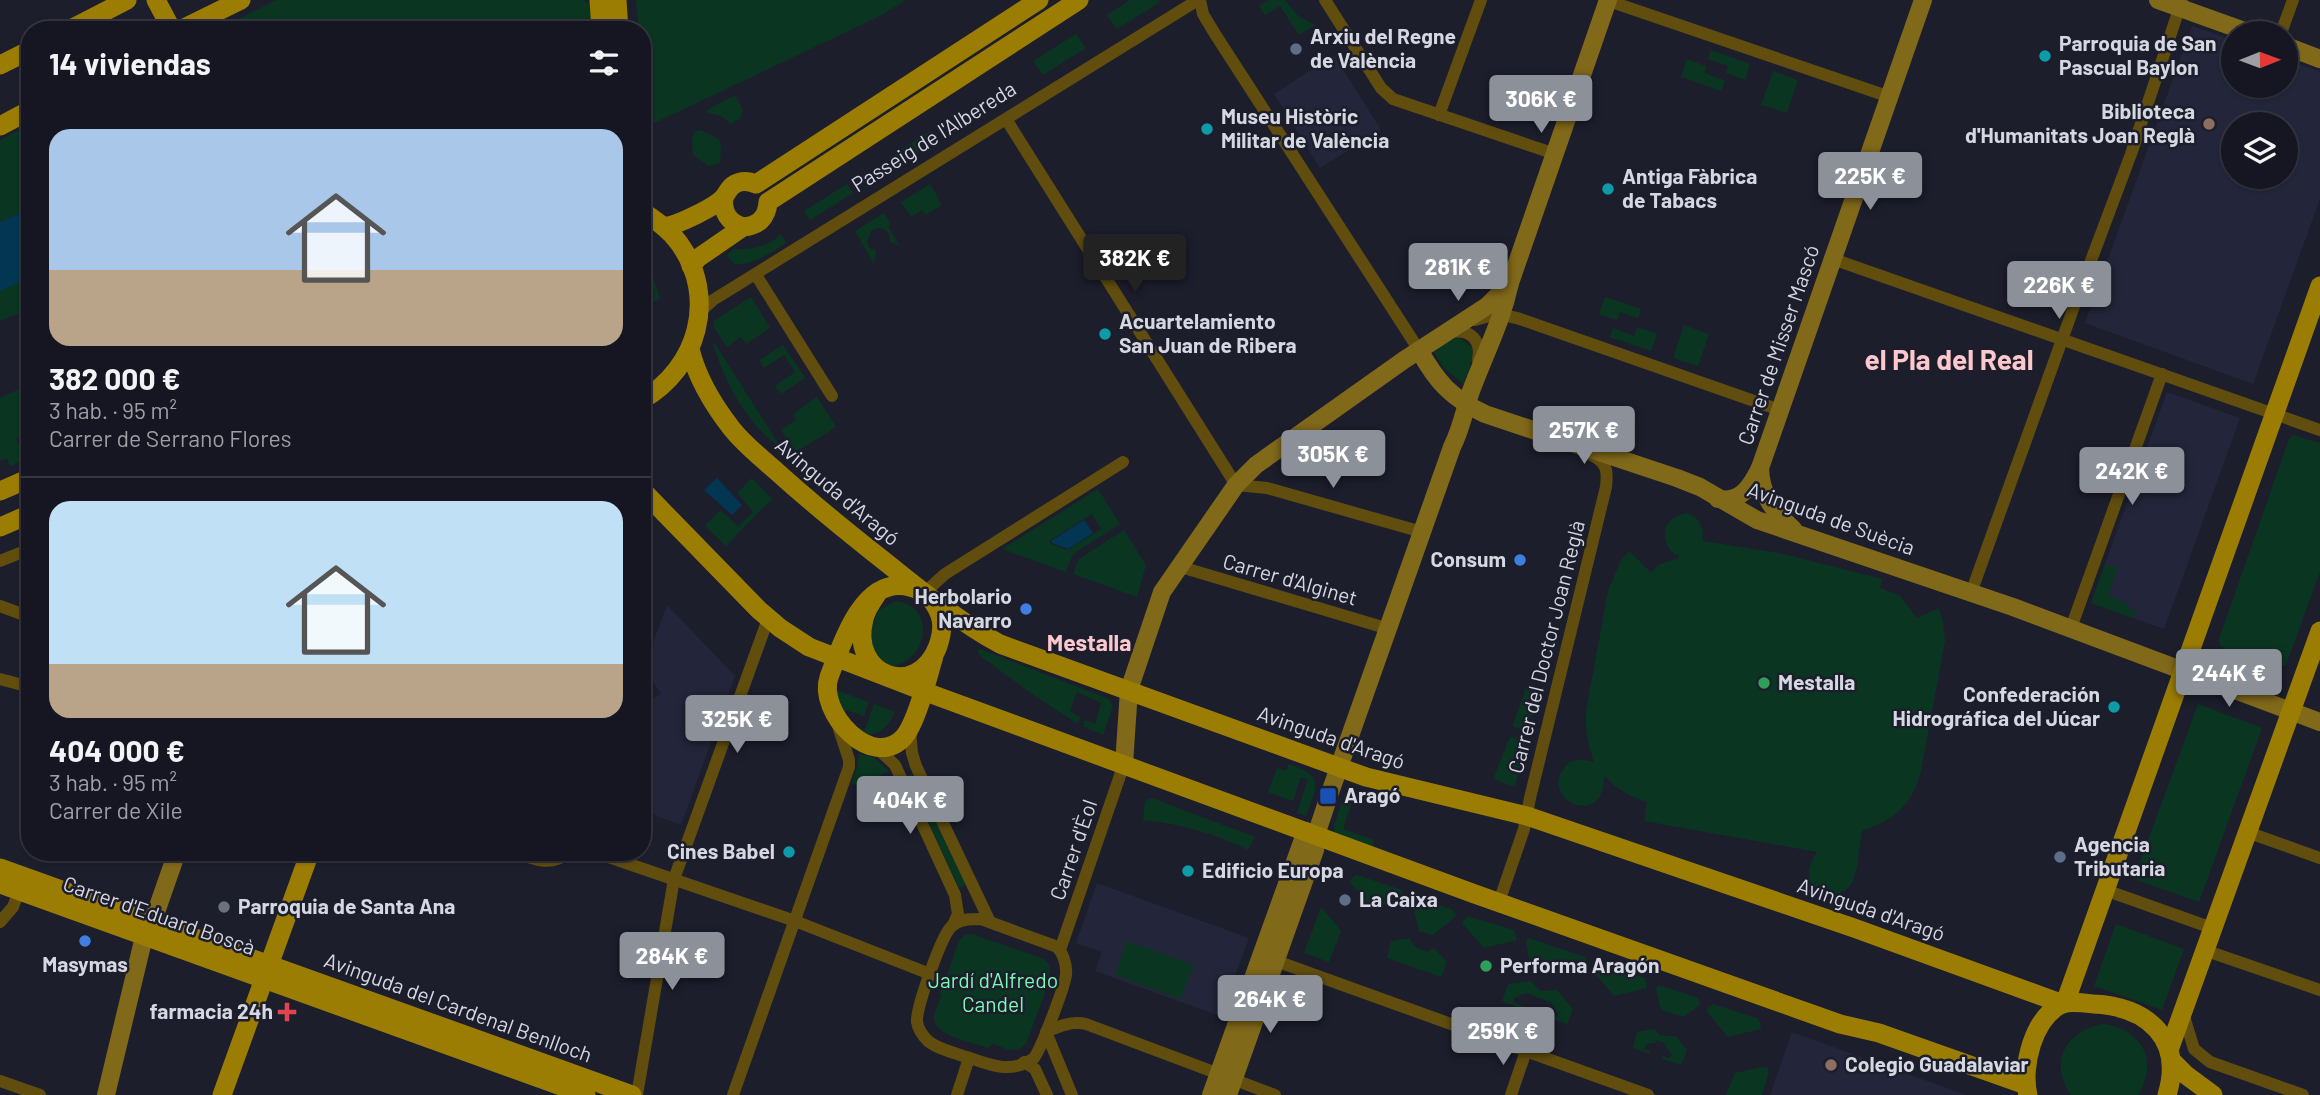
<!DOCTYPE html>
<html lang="es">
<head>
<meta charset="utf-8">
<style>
  body { margin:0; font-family:Barlow,sans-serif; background:#1e1f2a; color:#f1f3f6; height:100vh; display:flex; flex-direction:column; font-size:26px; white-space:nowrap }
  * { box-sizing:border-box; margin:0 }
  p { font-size:23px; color:#9d9fa5 }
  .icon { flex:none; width:38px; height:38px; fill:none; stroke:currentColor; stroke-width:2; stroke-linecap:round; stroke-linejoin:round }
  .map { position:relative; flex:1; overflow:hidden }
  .details { position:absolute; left:21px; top:21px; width:630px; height:840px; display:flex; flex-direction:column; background:#151621; border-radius:28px; box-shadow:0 2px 5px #0004,0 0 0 2px #34353f }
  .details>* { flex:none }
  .needle { width:46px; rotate:89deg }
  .tools { position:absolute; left:2221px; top:21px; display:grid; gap:14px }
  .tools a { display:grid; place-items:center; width:77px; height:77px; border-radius:50%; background:#151621; box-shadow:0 2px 5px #0004,0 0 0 2px #34353f; font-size:35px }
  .price { position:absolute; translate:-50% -60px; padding:0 16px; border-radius:7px; background:#8c9099; color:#fff; font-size:23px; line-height:46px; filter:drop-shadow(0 2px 4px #0008) }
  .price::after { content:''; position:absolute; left:50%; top:42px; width:21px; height:16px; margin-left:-10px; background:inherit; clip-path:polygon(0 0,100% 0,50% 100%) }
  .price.active { background:#222; color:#fff }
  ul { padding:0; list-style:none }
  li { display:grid; align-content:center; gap:14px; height:371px; padding:0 28px }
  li+li { border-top:2px solid #34353f }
  li span { display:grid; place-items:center; height:217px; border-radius:21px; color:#555 }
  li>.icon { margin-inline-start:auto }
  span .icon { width:126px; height:126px; fill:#fffc; stroke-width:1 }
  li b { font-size:30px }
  h2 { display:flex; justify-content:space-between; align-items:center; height:84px; padding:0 28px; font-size:30px }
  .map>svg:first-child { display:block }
  .built { fill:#23263a; fill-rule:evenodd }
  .green { fill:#0a3621; fill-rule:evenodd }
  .water { fill:#033653 }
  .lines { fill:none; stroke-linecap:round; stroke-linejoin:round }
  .street { stroke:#614e0f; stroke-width:12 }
  .secondary { stroke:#81691a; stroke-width:18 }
  .primary { stroke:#9c7d03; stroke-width:19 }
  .service-dot { fill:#5c6f8a; stroke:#1c1e2c; stroke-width:2.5 }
  .culture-dot { fill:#0f9aa8; stroke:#1c1e2c; stroke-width:2.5 }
  .education-dot { fill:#8d6e63; stroke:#1c1e2c; stroke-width:2.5 }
  .shop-dot { fill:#3f7fe0; stroke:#1c1e2c; stroke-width:2.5 }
  .leisure-dot { fill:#2e9e5b; stroke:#1c1e2c; stroke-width:2.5 }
  .transit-dot { fill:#1a4fb4; stroke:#1c1e2c; stroke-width:2.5 }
  .worship-dot { fill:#6b7280; stroke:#1c1e2c; stroke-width:2.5 }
  .health-dot { fill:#e0444e; stroke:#1c1e2c; stroke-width:2.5 }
  .labels { text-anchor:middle; stroke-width:5; stroke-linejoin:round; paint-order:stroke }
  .poi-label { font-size:21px; font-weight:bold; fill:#d5d7e1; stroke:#1c1e2c; text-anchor:start }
  .street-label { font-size:21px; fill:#d5d7e1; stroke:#1c1e2c }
  .park-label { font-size:21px; fill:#7af9b4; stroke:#1c1e2c }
  .neighbourhood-label { font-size:23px; font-weight:bold; fill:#fdc8cd; stroke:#1c1e2c }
  .district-label { font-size:28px; font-weight:bold; fill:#fdc8cd; stroke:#1c1e2c }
</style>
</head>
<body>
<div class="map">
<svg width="2320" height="1095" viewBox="0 0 2320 1095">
  <rect width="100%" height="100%" fill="#1c1e2c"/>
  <!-- built -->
  <g class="built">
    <path d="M2192,26L2233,40V86H2286V59L2320,72V199L2253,384L2085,323ZM2233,124H2286V177H2233Z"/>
    <polygon points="1334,55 1381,130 1320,168 1274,94"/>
    <polygon points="2167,392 2240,418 2164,629 2091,603"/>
    <polygon points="667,605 735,676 681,825 643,811 642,705 661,694 644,667"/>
    <polygon points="1097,883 1249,938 1220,1016 1095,971 1102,952 1076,943"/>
    <polygon points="1792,1032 1966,1095 1770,1095"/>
  </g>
  <!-- green -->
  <g class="green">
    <polygon points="276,0 582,0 608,14 584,25 584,30 217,30"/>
    <polygon points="636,0 906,0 880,16 646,127 642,79 642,30 639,30"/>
    <polygon points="1130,0 1159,0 1160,2 1117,29 1107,15"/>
    <polygon points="1269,0 1285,0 1298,16 1315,25 1299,35 1280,6 1265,15 1259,6"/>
    <polygon points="1076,34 1086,48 1043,75 1033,61"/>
    <polygon points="1711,50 1750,64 1745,80 1726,73 1728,66 1708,59"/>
    <polygon points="1687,59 1706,66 1705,73 1725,81 1721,91 1681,77"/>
    <polygon points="1773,71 1798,80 1787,113 1761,105"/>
    <polygon points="735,95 743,110 740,118 731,124 721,116 708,113 707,110"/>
    <polygon points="30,125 30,209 0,222 0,140"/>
    <polygon points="700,130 719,139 721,146 720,163 709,166 693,155 692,138 696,131"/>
    <polygon points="931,130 937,140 894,167 888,158"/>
    <polygon points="847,184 853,193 810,220 804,211"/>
    <polygon points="930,184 942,205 926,215 922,210 911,217 901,202"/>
    <path d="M884,213L891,224L888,226L899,245L890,242C891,230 881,224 871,231L867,242L870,248L876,251L874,264L855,231Z"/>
    <path d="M781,234L786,243C771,253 752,266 734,264L727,256L733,249C752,250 767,247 781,234Z"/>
    <polygon points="642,260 652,273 660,298 642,309"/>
    <polygon points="30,277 30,309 0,321 0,291"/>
    <polygon points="1605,297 1641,309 1638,318 1620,312 1617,320 1599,314"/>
    <polygon points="749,298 752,298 770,328 746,344 741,337 727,347 713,326 714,321"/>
    <polygon points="1684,325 1709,334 1698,366 1673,358"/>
    <polygon points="1637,327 1657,334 1651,351 1610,337 1613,328 1634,336"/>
    <polygon points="1459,338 1472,347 1473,358 1464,384 1444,368 1434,352 1448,340"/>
    <path d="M713,344H715L782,449C748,426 725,383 713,344Z"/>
    <polygon points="783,345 805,378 781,394 775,386 795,372 784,355 764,368 759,360"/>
    <polygon points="30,384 30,432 16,438 23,455 30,453 30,458 10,466 7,458 0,461 0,398"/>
    <polygon points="817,397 836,427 796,452 781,430 796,420 793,414"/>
    <polygon points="2293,435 2320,443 2320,572 2286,665 2277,668 2225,649 2220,645 2219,639 2289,439"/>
    <polygon points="752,478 772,499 726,546 705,526 720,510 738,526 753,512 737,493"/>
    <path d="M1098,489L1120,524L1073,554L1066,572L1002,549ZM1092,514L1101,529L1068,550L1051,544L1049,541Z"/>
    <path d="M1687,513C1702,519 1703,527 1703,541L1784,554L1882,579L1880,588L1900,596L1917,618L1939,608L1943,622L1945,641L1921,771C1911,806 1896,819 1862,831C1859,847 1859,871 1851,884C1836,907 1791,891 1817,852L1644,821L1647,802C1630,797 1616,788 1604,776C1605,830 1539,800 1564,768C1572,757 1583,759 1594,762C1588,744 1585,730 1586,711L1608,591L1620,562L1629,551L1651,573L1658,565L1679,558V555L1674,554C1657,537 1665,516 1687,513Z"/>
    <polygon points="1124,530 1146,565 1137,597 1073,574 1079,559"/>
    <polygon points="2105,564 2118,568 2108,596 2129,604 2128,608 2136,611 2133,618 2091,603"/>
    <path d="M896,601C944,608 921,676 881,664L868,636L879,610Z"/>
    <polygon points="980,649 1109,699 1113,706 1103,735 1083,726 1085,720 1095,724 1101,703 1077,692 1070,711 1080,717 1078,724 1035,696 979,655 978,650"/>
    <polygon points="1529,687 1538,690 1527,731 1514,727 1513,725 1526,688"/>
    <path d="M836,690L869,702L864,716L846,710L844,716L849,725L865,730L874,704L895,712C875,756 836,728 836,690Z"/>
    <polygon points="2198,704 2262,728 2199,902 2134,879"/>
    <polygon points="1510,737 1525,741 1515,787 1496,780 1494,777"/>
    <polygon points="859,754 873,757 889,771 861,785 851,784 857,767"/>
    <path d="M1289,764C1325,777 1317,784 1306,816L1297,813L1308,779L1301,777L1293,801L1268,792L1277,768L1286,771Z"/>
    <polygon points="913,773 966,885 959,888 907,776"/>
    <polygon points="1345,793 1354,796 1343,829 1374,840 1372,847 1334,833 1334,826"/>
    <path d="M1152,798L1255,837L1248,850C1214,833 1181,824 1143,820L1145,801Z"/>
    <polygon points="1357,875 1402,890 1404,900 1372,908 1350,882 1351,879"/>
    <polygon points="1419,897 1453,910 1456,916 1433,935 1419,931 1412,901 1415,898"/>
    <polygon points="1321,907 1341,931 1329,962 1304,953"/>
    <polygon points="1467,916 1514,930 1517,940 1484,948 1462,923"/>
    <polygon points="2116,924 2184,949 2162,1010 2094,986"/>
    <path d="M972,934L1044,959L1049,965L1050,972L1044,989L1046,990L1026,1044C1014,1055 1004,1048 992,1043L989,1048C974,1043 933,1036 934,1017C935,1010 939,1002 942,995L940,994L959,941L965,935Z"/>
    <polygon points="1410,938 1414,946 1427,952 1434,948 1447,962 1441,977 1387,958 1391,941"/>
    <polygon points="1528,938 1585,957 1587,963 1569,976 1530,963 1526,942"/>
    <polygon points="1127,941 1194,965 1181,999 1115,975"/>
    <polygon points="1599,963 1645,978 1647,988 1614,996 1593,971 1593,967"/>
    <polygon points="1531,981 1540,991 1557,990 1573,1009 1567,1024 1540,1015 1541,1012 1556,1017 1558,1014 1552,1003 1527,993 1515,997 1513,1002 1529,1008 1528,1011 1502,1001 1508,984"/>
    <polygon points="1659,985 1698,998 1700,1004 1684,1017 1661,1010 1656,989"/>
    <polygon points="1713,1004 1759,1019 1761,1029 1728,1037 1707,1012 1707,1008"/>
    <path d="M2103,1024C2142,1029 2159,1061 2138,1095H2071C2048,1062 2066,1031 2103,1024Z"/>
    <polygon points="1654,1029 1661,1036 1676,1036 1687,1050 1681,1065 1662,1059 1663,1056 1670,1058 1672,1055 1666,1047 1666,1044 1656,1040 1655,1043 1646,1044 1644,1049 1651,1052 1650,1054 1633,1048 1637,1032"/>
    <polygon points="1763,1067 1768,1068 1769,1072 1762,1095 1726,1095 1735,1073"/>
  </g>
  <!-- water -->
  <g class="water">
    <polygon points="30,209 30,277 0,291 0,222"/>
    <polygon points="717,478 742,505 732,515 704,490"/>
    <polygon points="1084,520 1093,533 1068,549 1052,543 1051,541"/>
  </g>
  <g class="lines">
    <!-- street -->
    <g class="street">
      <polyline points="1200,0 1203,14 1215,34 1419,350"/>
      <polyline points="1325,0 1381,88 1393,99 1555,154"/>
      <polyline points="1606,0 1890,97"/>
      <polyline points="2281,33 2293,0"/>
      <polyline points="1439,115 1481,0"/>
      <polyline points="1006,119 1236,485 1267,488 1422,532"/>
      <polyline points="1833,259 2320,430"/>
      <polyline points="756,275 832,396"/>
      <polyline points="699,315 703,309 713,300 1198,0"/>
      <polyline points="1475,320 1497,314 1517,318 1780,410"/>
      <path d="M1452,332C1471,329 1482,341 1478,360"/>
      <polyline points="0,561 30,549"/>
      <polyline points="1181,567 1389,629"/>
      <polyline points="924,593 945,574 1123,462"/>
      <polyline points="1971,593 2077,298 2131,154 2182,0"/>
      <polyline points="0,606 30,617"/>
      <polyline points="2071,628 2162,374"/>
      <polyline points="0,679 30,687"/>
      <polyline points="910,730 912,753 916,766 990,922"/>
      <polyline points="876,747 895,765 955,895 958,914 953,925"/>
      <polyline points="2247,832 2320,858"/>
      <path d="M514,852C535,860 551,867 570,852"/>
      <polyline points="594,852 795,921 930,974"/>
      <polyline points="2105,890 2212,928"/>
      <path d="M1499,902L1524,829L1530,798L1606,487C1608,470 1607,463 1591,455"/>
      <path d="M981,919L1055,946C1063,951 1067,965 1066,975C1065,985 1040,1053 1033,1059C1011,1074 989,1065 967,1057C954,1053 938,1049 928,1041C923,1036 918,1028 917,1022C916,1008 941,937 951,927C959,919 970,919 981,919Z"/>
      <polyline points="0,922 13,907 19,891"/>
      <polyline points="1060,950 1124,764"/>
      <polyline points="2204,950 2320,990"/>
      <polyline points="1276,961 1648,1095"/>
      <polyline points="2183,1013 2194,1049 2210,1062 2303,1095"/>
      <polyline points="1024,1062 1035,1069 1047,1095"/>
      <polyline points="0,1081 40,1095"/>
      <polyline points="637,1095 674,879 768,619"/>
      <polyline points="733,1095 849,767 849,760 838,726"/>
      <polyline points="957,1095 969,1058"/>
      <path d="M1072,1095L1046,1032C1059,1026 1072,1021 1086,1024L1275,1095"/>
      <polyline points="1511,1095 1526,1051"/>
    </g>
    <!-- secondary -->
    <g class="secondary">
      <polyline points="2158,0 2250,33"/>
      <polyline points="2286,46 2320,59"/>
      <path d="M1419,350C1437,382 1451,398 1485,414L1677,478L1700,487L1757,520L2013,607L2320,722"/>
      <path d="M1760,468C1761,495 1773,511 1793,529"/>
      <path d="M1718,499C1741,503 1751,486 1760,468L1923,0"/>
      <polyline points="1124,764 1129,690 1162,592 1236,485 1256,465 1404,360 1487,306 1510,283"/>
      <polyline points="106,1095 142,945 155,915 177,852"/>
      <polyline points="1211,1095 1306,831"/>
      <path d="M1228,1095L1315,850L1316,835L1332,787L1452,447C1462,427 1464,411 1471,391C1485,353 1501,324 1510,283L1608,0"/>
    </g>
    <!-- primary -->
    <g class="primary">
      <polyline points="156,0 172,30"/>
      <polyline points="599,0 601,30"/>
      <polyline points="617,0 619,30"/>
      <polyline points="69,30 127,0"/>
      <polyline points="180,30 241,0"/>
      <polyline points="0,65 30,50"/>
      <polyline points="0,126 30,110"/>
      <path d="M724,197C722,212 728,222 743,227"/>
      <path d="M642,211C656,221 669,229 679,243C718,297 698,368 642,400"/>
      <path d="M664,227C678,225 715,207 724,197C728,192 729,187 735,184C742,180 749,181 756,184L1039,0"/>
      <path d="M691,266L698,258L743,227C758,226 767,218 768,202L1079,0"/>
      <path d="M690,349C697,378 714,406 732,429C745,445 760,457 775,470C807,499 840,526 874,553C915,585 954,619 1000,644L1366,777L1527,816L1854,928L2063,1004"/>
      <polyline points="642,490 759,610 780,628 809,647 923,691 1472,893 1809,1013 1840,1024 1879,1033 2026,1085"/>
      <polyline points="0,491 30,478"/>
      <polyline points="0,527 30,514"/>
      <path d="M879,591C873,600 866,609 864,619C849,676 917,701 938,646C943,631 944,619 935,605C929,594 917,588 905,586C861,579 841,646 829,677C817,712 872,772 904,737C917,722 928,676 934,656"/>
      <polyline points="0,868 632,1095"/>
      <polyline points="0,884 586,1095"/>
      <polyline points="2065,1003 2320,286"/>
      <polyline points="2169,1050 2320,631"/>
      <polyline points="2172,1061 2186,1075 2213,1095"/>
      <polyline points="222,1095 310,852"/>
      <path d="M2028,1095C2021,1067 2033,1018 2062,1004C2071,1001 2084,1003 2094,1004C2148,1007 2184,1039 2167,1095"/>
    </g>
  </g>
  <!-- markers -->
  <g class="service-dot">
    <circle cx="1296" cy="49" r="7"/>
    <circle cx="2060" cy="857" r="7"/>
    <circle cx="1345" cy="900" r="7"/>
  </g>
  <g class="culture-dot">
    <circle cx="2045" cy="56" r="7"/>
    <circle cx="1207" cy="129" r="7"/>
    <circle cx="1608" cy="189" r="7"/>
    <circle cx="1105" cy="334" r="7"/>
    <circle cx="2114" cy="707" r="7"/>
    <circle cx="789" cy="852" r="7"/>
    <circle cx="1188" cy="871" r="7"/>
  </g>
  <g class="education-dot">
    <circle cx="2209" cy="124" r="7"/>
    <circle cx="1831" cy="1065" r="7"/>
  </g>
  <g class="shop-dot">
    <circle cx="1520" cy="560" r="7"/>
    <circle cx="1026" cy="609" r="7"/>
    <circle cx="85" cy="941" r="7"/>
  </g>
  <g class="leisure-dot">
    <circle cx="1764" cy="683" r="7"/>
    <circle cx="1486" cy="966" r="7"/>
  </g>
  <rect class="transit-dot" x="1319" y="787" width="18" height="18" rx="3.5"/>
  <circle class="worship-dot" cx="224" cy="907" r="7"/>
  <path class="health-dot" d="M283.5 1001.5h7v7h7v7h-7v7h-7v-7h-7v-7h7z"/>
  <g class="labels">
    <!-- poi labels -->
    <g class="poi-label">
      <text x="1310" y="44">Arxiu del Regne<tspan x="1310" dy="24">de València</tspan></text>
      <text x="2059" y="51">Parroquia de San<tspan x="2059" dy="24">Pascual Baylon</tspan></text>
      <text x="2195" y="119" text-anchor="end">Biblioteca<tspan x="2195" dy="24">d'Humanitats Joan Reglà</tspan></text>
      <text x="1221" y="124">Museu Històric<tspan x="1221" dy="24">Militar de València</tspan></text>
      <text x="1622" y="184">Antiga Fàbrica<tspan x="1622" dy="24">de Tabacs</tspan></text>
      <text x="1119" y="329">Acuartelamiento<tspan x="1119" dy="24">San Juan de Ribera</tspan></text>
      <text x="1506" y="567" text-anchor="end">Consum</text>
      <text x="1012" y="604" text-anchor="end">Herbolario<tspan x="1012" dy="24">Navarro</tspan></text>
      <text x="1778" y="690">Mestalla</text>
      <text x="2100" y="702" text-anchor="end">Confederación<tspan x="2100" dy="24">Hidrográfica del Júcar</tspan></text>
      <text x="1344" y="803">Aragó</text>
      <text x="2074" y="852">Agencia<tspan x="2074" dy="24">Tributaria</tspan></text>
      <text x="775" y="859" text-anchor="end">Cines Babel</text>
      <text x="1202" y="878">Edificio Europa</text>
      <text x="1359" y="907">La Caixa</text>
      <text x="238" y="914">Parroquia de Santa Ana</text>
      <text x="85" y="972" text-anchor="middle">Masymas</text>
      <text x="1500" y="973">Performa Aragón</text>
      <text x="273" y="1019" text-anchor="end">farmacia 24h</text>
      <text x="1845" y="1072">Colegio Guadalaviar</text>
    </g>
    <!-- street labels -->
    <g class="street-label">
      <text transform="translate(934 137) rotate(-32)" y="7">Passeig de l'Albereda</text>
      <text transform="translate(1779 345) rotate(-71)" y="7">Carrer de Misser Mascó</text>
      <text transform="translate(837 492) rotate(40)" y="7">Avinguda d'Aragó</text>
      <text transform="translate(1831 519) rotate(20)" y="7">Avinguda de Suècia</text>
      <text transform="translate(1290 580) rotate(16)" y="7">Carrer d'Alginet</text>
      <text transform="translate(1547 647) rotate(-76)" y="7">Carrer del Doctor Joan Reglà</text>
      <text transform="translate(1331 738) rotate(19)" y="7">Avinguda d'Aragó</text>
      <text transform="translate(1074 850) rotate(-71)" y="7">Carrer d'Èol</text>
      <text transform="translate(1871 910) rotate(19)" y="7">Avinguda d'Aragó</text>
      <text transform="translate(159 916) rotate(19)" y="7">Carrer d'Eduard Boscà</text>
      <text transform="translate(458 1008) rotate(20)" y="7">Avinguda del Cardenal Benlloch</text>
    </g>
    <!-- park labels -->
    <g class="park-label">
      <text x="993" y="988">Jardí d'Alfredo<tspan x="993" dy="24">Candel</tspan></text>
    </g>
    <!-- neighbourhood labels -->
    <g class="neighbourhood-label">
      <text x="1089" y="651">Mestalla</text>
    </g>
    <!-- district labels -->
    <g class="district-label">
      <text x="1949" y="370">el Pla del Real</text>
    </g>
  </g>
</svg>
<div class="tools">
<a><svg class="needle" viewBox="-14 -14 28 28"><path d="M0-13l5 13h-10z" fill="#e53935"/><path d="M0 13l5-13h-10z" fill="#9d9fa5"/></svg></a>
<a><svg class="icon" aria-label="layers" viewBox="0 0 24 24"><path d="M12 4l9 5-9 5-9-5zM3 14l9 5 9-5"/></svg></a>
</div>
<b class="price" style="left:1541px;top:135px">306K €</b>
<b class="price" style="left:1870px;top:212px">225K €</b>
<b class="price active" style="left:1135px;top:294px">382K €</b>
<b class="price" style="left:1458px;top:303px">281K €</b>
<b class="price" style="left:2059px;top:321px">226K €</b>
<b class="price" style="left:1584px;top:466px">257K €</b>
<b class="price" style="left:1333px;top:490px">305K €</b>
<b class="price" style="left:2132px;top:507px">242K €</b>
<b class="price" style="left:2229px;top:709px">244K €</b>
<b class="price" style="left:737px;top:755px">325K €</b>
<b class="price" style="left:910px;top:836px">404K €</b>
<b class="price" style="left:672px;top:992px">284K €</b>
<b class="price" style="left:1270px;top:1035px">264K €</b>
<b class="price" style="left:1503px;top:1067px">259K €</b>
<section class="details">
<h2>14 viviendas<svg class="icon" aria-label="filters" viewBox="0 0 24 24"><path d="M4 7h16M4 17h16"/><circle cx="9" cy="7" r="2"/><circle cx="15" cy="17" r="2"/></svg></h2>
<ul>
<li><span style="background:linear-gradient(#a9c7e8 65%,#b9a48a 0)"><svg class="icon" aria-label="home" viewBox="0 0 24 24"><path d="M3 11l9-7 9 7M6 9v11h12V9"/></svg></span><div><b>382 000 €</b><p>3 hab. · 95 m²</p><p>Carrer de Serrano Flores</p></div></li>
<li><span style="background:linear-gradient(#bfe0f5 75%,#b9a48a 0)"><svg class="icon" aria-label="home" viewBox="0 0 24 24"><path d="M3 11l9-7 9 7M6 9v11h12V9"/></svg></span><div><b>404 000 €</b><p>3 hab. · 95 m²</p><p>Carrer de Xile</p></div></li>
</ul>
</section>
</div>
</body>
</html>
